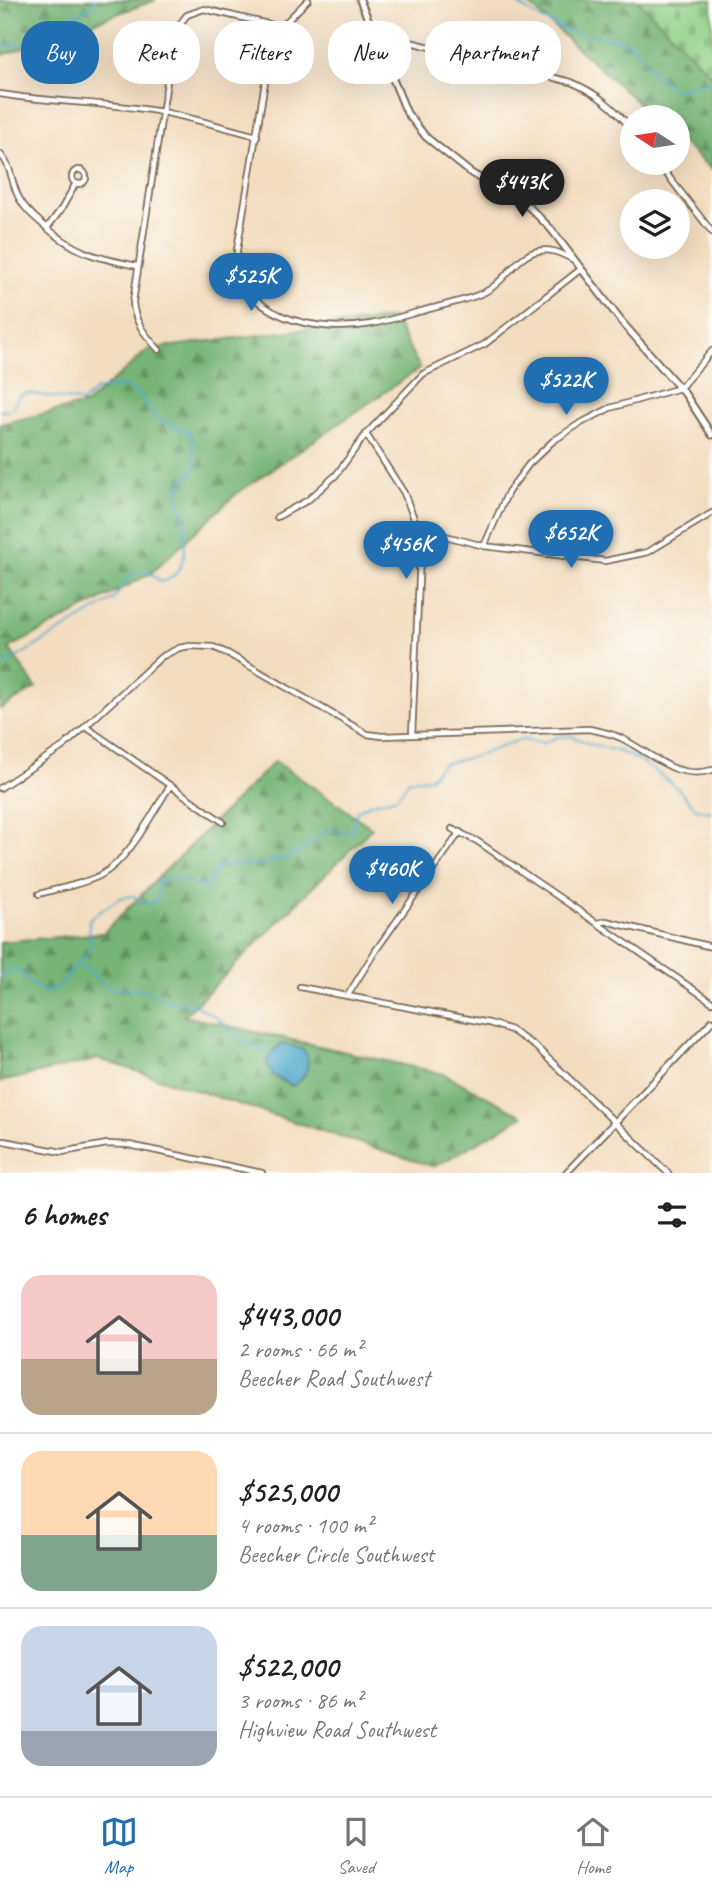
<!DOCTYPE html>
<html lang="en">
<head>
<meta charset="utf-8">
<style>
  body { margin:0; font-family:Caveat,sans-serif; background:#f6f6f6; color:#222; height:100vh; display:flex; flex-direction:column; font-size:26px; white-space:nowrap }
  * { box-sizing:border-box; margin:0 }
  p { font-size:23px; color:#767676 }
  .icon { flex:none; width:38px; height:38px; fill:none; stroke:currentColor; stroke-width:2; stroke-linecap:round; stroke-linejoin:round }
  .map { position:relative; height:1173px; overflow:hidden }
  .side { display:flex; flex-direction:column; background:#fff; flex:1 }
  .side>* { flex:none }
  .top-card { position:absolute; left:21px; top:21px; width:670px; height:63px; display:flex; gap:14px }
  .needle { width:46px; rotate:282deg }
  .tools { position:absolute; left:620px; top:105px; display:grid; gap:14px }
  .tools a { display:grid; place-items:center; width:70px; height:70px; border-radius:50%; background:#fff; box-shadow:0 7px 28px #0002; font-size:35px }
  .price { position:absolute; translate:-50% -60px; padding:0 16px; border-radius:24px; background:#1f6fb2; color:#fff; font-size:23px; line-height:46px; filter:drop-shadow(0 2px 4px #0008) }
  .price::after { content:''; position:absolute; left:50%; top:42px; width:21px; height:16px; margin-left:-10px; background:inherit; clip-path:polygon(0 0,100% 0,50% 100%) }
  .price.active { background:#222; color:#fff }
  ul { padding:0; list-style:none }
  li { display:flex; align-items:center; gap:21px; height:175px; padding:0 21px }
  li+li { border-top:2px solid #e0e0e0 }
  li span { display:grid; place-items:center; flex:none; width:196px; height:140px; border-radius:21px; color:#555 }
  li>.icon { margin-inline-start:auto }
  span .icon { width:84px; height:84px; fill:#fffc; stroke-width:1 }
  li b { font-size:30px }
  h2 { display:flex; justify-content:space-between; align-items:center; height:84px; padding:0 21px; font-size:30px }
  .pill { padding:0 24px; border-radius:28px; background:#fff; box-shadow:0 7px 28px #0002; font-size:24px; line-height:63px }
  .pill.active { background:#1f6fb2; color:#fff }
  .tabs { display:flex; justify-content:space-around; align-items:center; height:98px; border-top:2px solid #e0e0e0; background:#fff; font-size:19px; color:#767676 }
  .tabs a { display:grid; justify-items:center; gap:4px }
  .tabs .active { color:#1f6fb2 }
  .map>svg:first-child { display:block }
  .forest { fill:url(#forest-firs); stroke:#58704a; stroke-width:2 }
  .cemetery { fill:url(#cemetery-stones); stroke:#677e54; stroke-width:2 }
  .water { fill:#50a9cd; stroke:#466a76; stroke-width:2 }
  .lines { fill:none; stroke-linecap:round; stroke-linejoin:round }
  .stream { stroke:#50a9cd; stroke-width:2 }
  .minor-casing { stroke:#7b6956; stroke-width:8 }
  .tertiary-casing { stroke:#7b6956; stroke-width:9 }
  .minor { stroke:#fff; stroke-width:4.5 }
  .tertiary { stroke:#fff; stroke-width:5 }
</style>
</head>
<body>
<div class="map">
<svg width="712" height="1173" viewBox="0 0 712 1173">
  <defs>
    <pattern id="forest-firs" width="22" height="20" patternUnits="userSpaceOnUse" patternTransform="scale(1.75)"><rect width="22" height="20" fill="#76b576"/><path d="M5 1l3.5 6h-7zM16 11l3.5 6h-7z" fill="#629360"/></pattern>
    <pattern id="cemetery-stones" width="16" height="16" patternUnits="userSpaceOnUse" patternTransform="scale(1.75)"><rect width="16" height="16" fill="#93d38a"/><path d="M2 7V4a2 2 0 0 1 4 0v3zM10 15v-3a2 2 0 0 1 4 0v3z" fill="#80b577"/></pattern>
  </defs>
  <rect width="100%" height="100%" fill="#fdfcf7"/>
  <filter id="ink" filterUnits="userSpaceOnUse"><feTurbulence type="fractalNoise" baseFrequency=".0143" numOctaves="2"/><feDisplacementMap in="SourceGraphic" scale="14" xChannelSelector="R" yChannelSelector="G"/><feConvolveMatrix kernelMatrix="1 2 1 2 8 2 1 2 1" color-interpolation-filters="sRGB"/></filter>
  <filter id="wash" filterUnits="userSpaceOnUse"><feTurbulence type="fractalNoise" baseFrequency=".00686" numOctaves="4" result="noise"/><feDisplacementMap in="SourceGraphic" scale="28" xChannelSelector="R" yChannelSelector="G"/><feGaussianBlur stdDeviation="1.57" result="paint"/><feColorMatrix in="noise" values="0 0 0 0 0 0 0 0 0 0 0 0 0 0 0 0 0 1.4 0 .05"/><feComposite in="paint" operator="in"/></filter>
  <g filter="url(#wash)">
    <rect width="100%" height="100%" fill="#f2ddbf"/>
    <!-- forest -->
    <g class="forest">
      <polygon points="0,0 156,0 0,56"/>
      <polygon points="524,0 712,0 712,170 677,138 677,117 654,117"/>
      <polygon points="393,318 420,368 236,494 150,574 9,648 36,688 0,709 0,424 86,404 149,349"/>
      <polygon points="275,761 372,828 184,1016 444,1074 523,1116 434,1167 99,1059 0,1082 0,942 103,933"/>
    </g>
    <!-- cemetery -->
    <polygon class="cemetery" points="638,0 712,0 712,76"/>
    <!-- water -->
    <path class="water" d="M284,1044L304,1050C313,1064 306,1077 293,1086L273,1076L267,1064C269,1054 274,1047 284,1044Z"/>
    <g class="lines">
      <!-- stream -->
      <g class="stream">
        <polyline points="511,0 541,19 567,31 629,42 661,80 672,88 679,89 712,82"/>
        <path d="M0,45C32,51 47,29 72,16C82,11 89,10 95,0"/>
        <path d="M0,411L11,410L19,396L27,393L83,402L96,390L122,386L128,387L140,395L156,418L188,432L192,437L195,466L193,472L179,487L177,494C186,517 195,575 161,582L150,573L136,572L130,576L114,599L9,662L0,663"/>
        <polyline points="79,966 85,967 100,982 112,989 133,989 154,992 165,1001 186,1003 199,1007 217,1018 243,1042 271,1054"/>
        <path d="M0,976C28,952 26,1005 59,987L90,949C92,938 87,929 90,918L120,898L134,896L139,901L152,903L157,898L158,884L163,879H184L203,888L209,884L210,877L219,866C248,865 275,865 302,851C312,845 317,835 328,829L351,833L357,811L370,804L397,797L409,780L430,778L442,764L477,756L516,741L523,740L544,743L557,737L571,736L590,744L618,751L637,759L655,771L677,788L696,809L712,812"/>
      </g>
    </g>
  </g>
  <g filter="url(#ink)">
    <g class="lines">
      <!-- minor casing -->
      <g class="minor-casing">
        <g id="minor">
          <path d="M308,0L281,27L270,52L237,250C233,318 319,334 371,324C392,320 413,313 433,308C450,303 469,300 485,292C504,283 514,259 534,252C549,247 561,253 574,260"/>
          <path d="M374,33L571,82C597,93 615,108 632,130"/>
          <path d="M0,94C54,103 108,102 162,112C193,118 225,128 257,136"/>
          <path d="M0,154C12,166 11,183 19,198C24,208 32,215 40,222C75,253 93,257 137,266"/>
          <polyline points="658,163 712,232"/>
          <circle cx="79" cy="177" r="7"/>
          <polyline points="47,228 62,208 76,183"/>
          <path d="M159,350C146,336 134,322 133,302L175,30L187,15L204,9L281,27"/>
          <polyline points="366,434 404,493 418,529 420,556 412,735"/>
          <polyline points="277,517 308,500 336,475 366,434 423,374 485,344 581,269"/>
          <polyline points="418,529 484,546 605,561 648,552 712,513"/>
          <polyline points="484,546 508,492 529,464 553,441 579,424 610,408 680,388 712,351"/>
          <polyline points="86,727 223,822"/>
          <path d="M0,788L64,746L161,657L179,648L190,646L213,647L227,653L367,734L382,736L589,729C600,731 610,733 621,738C652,753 675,781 712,770"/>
          <polyline points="452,829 477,841 712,1002"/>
          <path d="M39,894C59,888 82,885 101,875C130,859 152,813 170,786"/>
          <polyline points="598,923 606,921 712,947"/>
          <polyline points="300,987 489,1023 511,1030 536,1047 668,1173"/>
          <polyline points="348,995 376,950 460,832"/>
          <polyline points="4,1141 62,1152 107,1144 129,1145 262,1173"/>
        </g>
      </g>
      <!-- tertiary casing -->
      <g class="tertiary-casing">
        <g id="tertiary">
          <polyline points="360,0 407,113 426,137 471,173 529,207 551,229 621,321 685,394 712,435"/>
          <polyline points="566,1173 712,1021"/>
        </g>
      </g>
      <!-- minor -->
      <use href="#minor" class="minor"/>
      <!-- tertiary -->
      <use href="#tertiary" class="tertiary"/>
    </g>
  </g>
</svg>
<div class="tools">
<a><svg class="needle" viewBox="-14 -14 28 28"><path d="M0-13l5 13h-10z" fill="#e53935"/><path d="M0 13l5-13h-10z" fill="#767676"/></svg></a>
<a><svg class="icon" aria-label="layers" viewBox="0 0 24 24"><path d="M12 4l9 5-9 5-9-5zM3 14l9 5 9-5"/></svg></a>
</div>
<b class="price active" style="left:522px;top:219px">$443K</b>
<b class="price" style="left:251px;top:313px">$525K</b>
<b class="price" style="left:566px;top:417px">$522K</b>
<b class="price" style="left:571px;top:570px">$652K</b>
<b class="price" style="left:406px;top:581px">$456K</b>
<b class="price" style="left:392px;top:906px">$460K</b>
<div class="top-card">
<a class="pill active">Buy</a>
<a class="pill">Rent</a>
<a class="pill">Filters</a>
<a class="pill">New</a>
<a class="pill">Apartment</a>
</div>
</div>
<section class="side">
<h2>6 homes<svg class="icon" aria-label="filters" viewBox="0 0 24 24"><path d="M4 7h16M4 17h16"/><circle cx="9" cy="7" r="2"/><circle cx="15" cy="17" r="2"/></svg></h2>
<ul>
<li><span style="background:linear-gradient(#f6c9c9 60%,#b9a48a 0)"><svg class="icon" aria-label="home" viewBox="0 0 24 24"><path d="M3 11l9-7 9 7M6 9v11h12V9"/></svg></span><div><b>$443,000</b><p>2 rooms · 66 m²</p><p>Beecher Road Southwest</p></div></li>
<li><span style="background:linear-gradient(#ffd9b3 60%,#7fa58c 0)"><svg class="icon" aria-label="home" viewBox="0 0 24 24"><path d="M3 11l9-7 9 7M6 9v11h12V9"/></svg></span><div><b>$525,000</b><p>4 rooms · 100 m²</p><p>Beecher Circle Southwest</p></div></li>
<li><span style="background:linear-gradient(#c9d6e8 75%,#9aa5b1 0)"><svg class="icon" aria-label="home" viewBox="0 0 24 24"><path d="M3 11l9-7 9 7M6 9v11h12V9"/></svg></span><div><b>$522,000</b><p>3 rooms · 86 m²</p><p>Highview Road Southwest</p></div></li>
</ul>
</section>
<nav class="tabs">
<a class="active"><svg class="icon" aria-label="map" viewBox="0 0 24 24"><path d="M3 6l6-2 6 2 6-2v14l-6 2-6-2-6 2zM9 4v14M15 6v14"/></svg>Map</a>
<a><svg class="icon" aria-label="saved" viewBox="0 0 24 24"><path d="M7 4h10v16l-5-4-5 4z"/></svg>Saved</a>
<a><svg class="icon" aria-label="home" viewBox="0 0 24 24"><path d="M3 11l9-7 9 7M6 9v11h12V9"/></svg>Home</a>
</nav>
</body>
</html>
